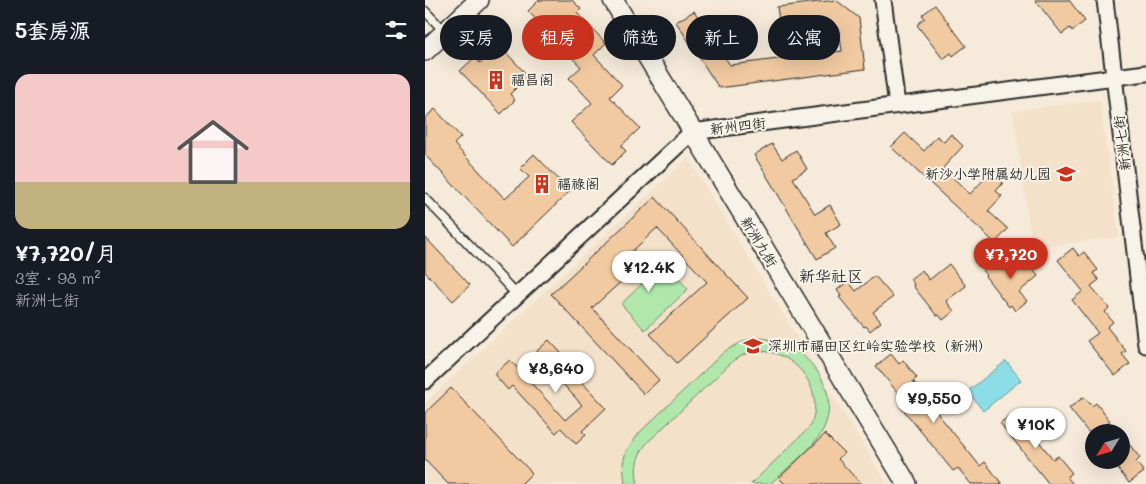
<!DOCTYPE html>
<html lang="zh">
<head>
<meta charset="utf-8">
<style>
  body { margin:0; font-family:Mali,"LXGW WenKai TC",sans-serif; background:#20242c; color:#f1f3f6; height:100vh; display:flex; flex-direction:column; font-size:19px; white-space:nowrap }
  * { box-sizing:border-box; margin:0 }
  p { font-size:16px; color:#9ea1a6 }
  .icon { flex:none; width:28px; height:28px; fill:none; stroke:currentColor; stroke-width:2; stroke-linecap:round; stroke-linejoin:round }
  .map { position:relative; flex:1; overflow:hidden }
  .details { display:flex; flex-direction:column; background:#171b24; width:425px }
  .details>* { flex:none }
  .banner { position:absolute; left:15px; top:15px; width:475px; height:45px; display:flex; gap:10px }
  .needle { width:32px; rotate:233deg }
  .buttons { position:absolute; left:660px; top:424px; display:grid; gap:10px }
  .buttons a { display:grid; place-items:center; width:45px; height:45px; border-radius:50%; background:#171b24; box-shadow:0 5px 20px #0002; font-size:25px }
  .price { position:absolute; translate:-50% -42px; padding:0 11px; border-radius:18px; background:#fff; color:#222; font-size:16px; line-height:32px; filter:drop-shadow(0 1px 2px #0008) }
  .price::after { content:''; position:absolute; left:50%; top:30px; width:15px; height:11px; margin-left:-8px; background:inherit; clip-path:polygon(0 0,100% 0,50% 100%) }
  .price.selected { background:#c8321e; color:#fff }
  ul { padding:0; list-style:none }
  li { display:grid; align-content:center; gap:10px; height:265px; padding:0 15px }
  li+li { border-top:1px solid #363941 }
  li span { display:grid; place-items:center; height:155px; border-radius:15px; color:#555 }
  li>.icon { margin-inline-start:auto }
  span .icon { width:90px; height:90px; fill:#fffc; stroke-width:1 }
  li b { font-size:21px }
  h2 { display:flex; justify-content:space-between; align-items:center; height:60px; padding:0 15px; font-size:21px }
  .tag { padding:0 18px; border-radius:22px; background:#171b24; box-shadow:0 5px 20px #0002; font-size:18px; line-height:45px }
  .tag.selected { background:#c8321e; color:#fff }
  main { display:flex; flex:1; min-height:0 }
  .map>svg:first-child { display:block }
  .built { fill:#f4e1c9 }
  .green { fill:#b0e7aa; stroke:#6e896a }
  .water { fill:#8cdde5; stroke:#65969b }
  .building { fill:#f1caa1; stroke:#2b2b2b }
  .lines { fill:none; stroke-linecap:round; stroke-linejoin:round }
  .service-casing { stroke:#2b2b2b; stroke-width:11 }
  .minor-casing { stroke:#2b2b2b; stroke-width:19 }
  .tertiary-casing { stroke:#2b2b2b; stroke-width:22 }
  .service { stroke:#f7f3e8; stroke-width:8 }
  .minor { stroke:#f7f3e8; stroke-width:15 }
  .tertiary { stroke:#f7f3e8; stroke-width:19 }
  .labels { text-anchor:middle; stroke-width:4; stroke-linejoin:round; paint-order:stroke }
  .poi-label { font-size:14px; fill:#2b2b2b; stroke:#f7f3e8; text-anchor:start }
  .street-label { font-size:14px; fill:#2b2b2b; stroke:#f7f3e8 }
  .quarter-label { font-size:16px; fill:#2b2b2b; stroke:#f7f3e8 }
</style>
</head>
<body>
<main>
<section class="details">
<h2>5套房源<svg class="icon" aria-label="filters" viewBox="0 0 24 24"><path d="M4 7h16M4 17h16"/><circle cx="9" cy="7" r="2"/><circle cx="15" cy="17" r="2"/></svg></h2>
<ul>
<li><span style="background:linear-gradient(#f6c9c9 70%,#c2b280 0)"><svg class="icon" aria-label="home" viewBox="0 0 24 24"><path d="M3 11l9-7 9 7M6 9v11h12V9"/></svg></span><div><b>¥7,720/月</b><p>3室 · 98 m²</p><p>新洲七街</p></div></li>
</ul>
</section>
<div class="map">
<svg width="721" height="484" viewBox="0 0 721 484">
  <rect width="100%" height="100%" fill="#f6ebda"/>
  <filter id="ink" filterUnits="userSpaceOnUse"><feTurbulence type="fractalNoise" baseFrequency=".02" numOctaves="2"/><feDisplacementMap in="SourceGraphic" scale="10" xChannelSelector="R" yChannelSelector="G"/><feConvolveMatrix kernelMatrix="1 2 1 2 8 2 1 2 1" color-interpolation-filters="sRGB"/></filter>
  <g filter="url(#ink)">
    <!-- built -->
    <g class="built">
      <polygon points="675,100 694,237 607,248 588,111"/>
      <polygon points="263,158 462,484 0,484 0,403"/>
    </g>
    <!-- green -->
    <g class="green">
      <polygon points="239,263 263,289 220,330 196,304"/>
      <path d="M333,338C373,339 417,382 400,425C392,447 362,468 345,484H326L384,428C408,383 351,329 308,361L224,441C212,454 209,467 213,484H200L198,463L201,451L215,432L300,351L321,340Z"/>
    </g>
    <!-- water -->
    <polygon class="water" points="581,361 596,380 558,411 543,391"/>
    <!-- building -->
    <g class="building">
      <polygon points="114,0 147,0 156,9 152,13 181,43 169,55 197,85 185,97 215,128 196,146 201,151 187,165 146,122 167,103 144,78 156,67 103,11"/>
      <polygon points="411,0 434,18 440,69 294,88 251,22 269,11 305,65 417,51 414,29 404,22 355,28 352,7"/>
      <polygon points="610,0 644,0 660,21 647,31 645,28 637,34"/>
      <polygon points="510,5 541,46 528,56 526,53 518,59 492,25 500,18 497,15"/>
      <polygon points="74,45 103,76 85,94 90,100 76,114 35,71 50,57 55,63"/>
      <polygon points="10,109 36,137 29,144 80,199 104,177 95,168 109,154 145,191 87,247 0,155 0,118"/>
      <polygon points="480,133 499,151 512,136 519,142 526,134 538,146 518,168 545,194 566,172 578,183 571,191 577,196 563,211 583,229 570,243 466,147"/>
      <polygon points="347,144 357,159 371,150 382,169 368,178 390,214 405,205 416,224 401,233 410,248 392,259 329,155"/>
      <polygon points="230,197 323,298 252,363 225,334 282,282 232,228 200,258 210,269 167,308 234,380 219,394 126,294"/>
      <polygon points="0,237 45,285 28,301 0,272"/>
      <polygon points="648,248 654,256 659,252 673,270 668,273 674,280 666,286 684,308 680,312 688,322 682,327 701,351 697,354 705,364 690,376 662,341 673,333 647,300 658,291 633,260"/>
      <polygon points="596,255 613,276 594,292 602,301 590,311 586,305 584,307 560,276 561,275 557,270 569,260 577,270"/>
      <polygon points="524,264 541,286 521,301 529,311 518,320 514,315 512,316 488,286 489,284 485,279 497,270 504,280"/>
      <polygon points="450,276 468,297 448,312 456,322 445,331 441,326 439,327 414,297 416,296 412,290 423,281 431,291"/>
      <polygon points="124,340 158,377 155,380 181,408 157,431 161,435 151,444 136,428 131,433 87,386 83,390 69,374 85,360 140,420 157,405 136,382 138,380 112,351"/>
      <polygon points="466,354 474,364 478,360 492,378 488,381 517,419 555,466 560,462 577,484 546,484 533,468 528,471 476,407 481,403 451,366"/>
      <polygon points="26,388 107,473 96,484 23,484 0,460 0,413"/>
      <polygon points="659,397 667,406 671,403 685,421 681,424 688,432 663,432 659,427 644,408"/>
      <polygon points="590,412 598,422 603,418 617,436 612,439 628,459 633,456 647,473 642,477 648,484 624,484 575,423"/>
      <polygon points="400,434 419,453 413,459 436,484 360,484 354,478"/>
      <polygon points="696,434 715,458 711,462 719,472 704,483 686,460 696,460"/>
    </g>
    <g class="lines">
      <!-- service casing -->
      <g class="service-casing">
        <g id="service">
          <polyline points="0,11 20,32"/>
          <polyline points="0,198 92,295"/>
        </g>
      </g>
      <!-- minor casing -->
      <g class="minor-casing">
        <g id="minor">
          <polyline points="458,0 472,105"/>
          <polyline points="680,0 721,345"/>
          <polyline points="0,381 267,132 721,73"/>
        </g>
      </g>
      <!-- tertiary casing -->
      <g class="tertiary-casing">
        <g id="tertiary">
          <polyline points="188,0 482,484"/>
          <polyline points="0,51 54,0"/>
        </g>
      </g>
      <!-- service -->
      <use href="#service" class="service"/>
      <!-- minor -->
      <use href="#minor" class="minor"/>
      <!-- tertiary -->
      <use href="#tertiary" class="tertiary"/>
    </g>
  </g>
  <!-- icons -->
  <defs>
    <g id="building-bare" transform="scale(1.5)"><path d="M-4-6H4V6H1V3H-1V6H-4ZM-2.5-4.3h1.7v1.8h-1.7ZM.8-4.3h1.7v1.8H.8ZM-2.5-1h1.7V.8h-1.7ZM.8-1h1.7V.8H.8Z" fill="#c8321e" stroke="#f7f3e8" stroke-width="2.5" paint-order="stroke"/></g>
    <g id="school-bare" transform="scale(1.5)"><path d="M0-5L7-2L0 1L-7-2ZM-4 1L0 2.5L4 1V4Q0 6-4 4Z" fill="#c8321e" stroke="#f7f3e8" stroke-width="2.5" paint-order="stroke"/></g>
  </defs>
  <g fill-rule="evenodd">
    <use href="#building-bare" x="71" y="80"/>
    <use href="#school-bare" x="641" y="174"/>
    <use href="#building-bare" x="117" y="184"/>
    <use href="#school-bare" x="328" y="346"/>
  </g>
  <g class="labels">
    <!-- poi labels -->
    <g class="poi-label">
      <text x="86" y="85">福昌阁</text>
      <text x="626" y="179" text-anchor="end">新沙小学附属幼儿园</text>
      <text x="132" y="189">福禄阁</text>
      <text x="343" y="351">深圳市福田区红岭实验学校（新洲）</text>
    </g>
    <!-- street labels -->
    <g class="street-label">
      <text transform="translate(313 126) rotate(-7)" y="5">新州四街</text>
      <text transform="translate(697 143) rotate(-97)" y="5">新洲七街</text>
      <text transform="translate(334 242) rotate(59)" y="5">新洲九街</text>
    </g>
    <!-- quarter labels -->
    <g class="quarter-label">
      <text x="406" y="282">新华社区</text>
    </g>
  </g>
</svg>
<div class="buttons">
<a><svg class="needle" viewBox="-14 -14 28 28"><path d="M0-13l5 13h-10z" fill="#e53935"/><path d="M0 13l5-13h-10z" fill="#9ea1a6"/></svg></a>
</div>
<b class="price selected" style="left:586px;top:280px">¥7,720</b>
<b class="price" style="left:224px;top:293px">¥12.4K</b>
<b class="price" style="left:131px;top:394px">¥8,640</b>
<b class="price" style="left:509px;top:424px">¥9,550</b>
<b class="price" style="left:611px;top:450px">¥10K</b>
<div class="banner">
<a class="tag">买房</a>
<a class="tag selected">租房</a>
<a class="tag">筛选</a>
<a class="tag">新上</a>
<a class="tag">公寓</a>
</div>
</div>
</main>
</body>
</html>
